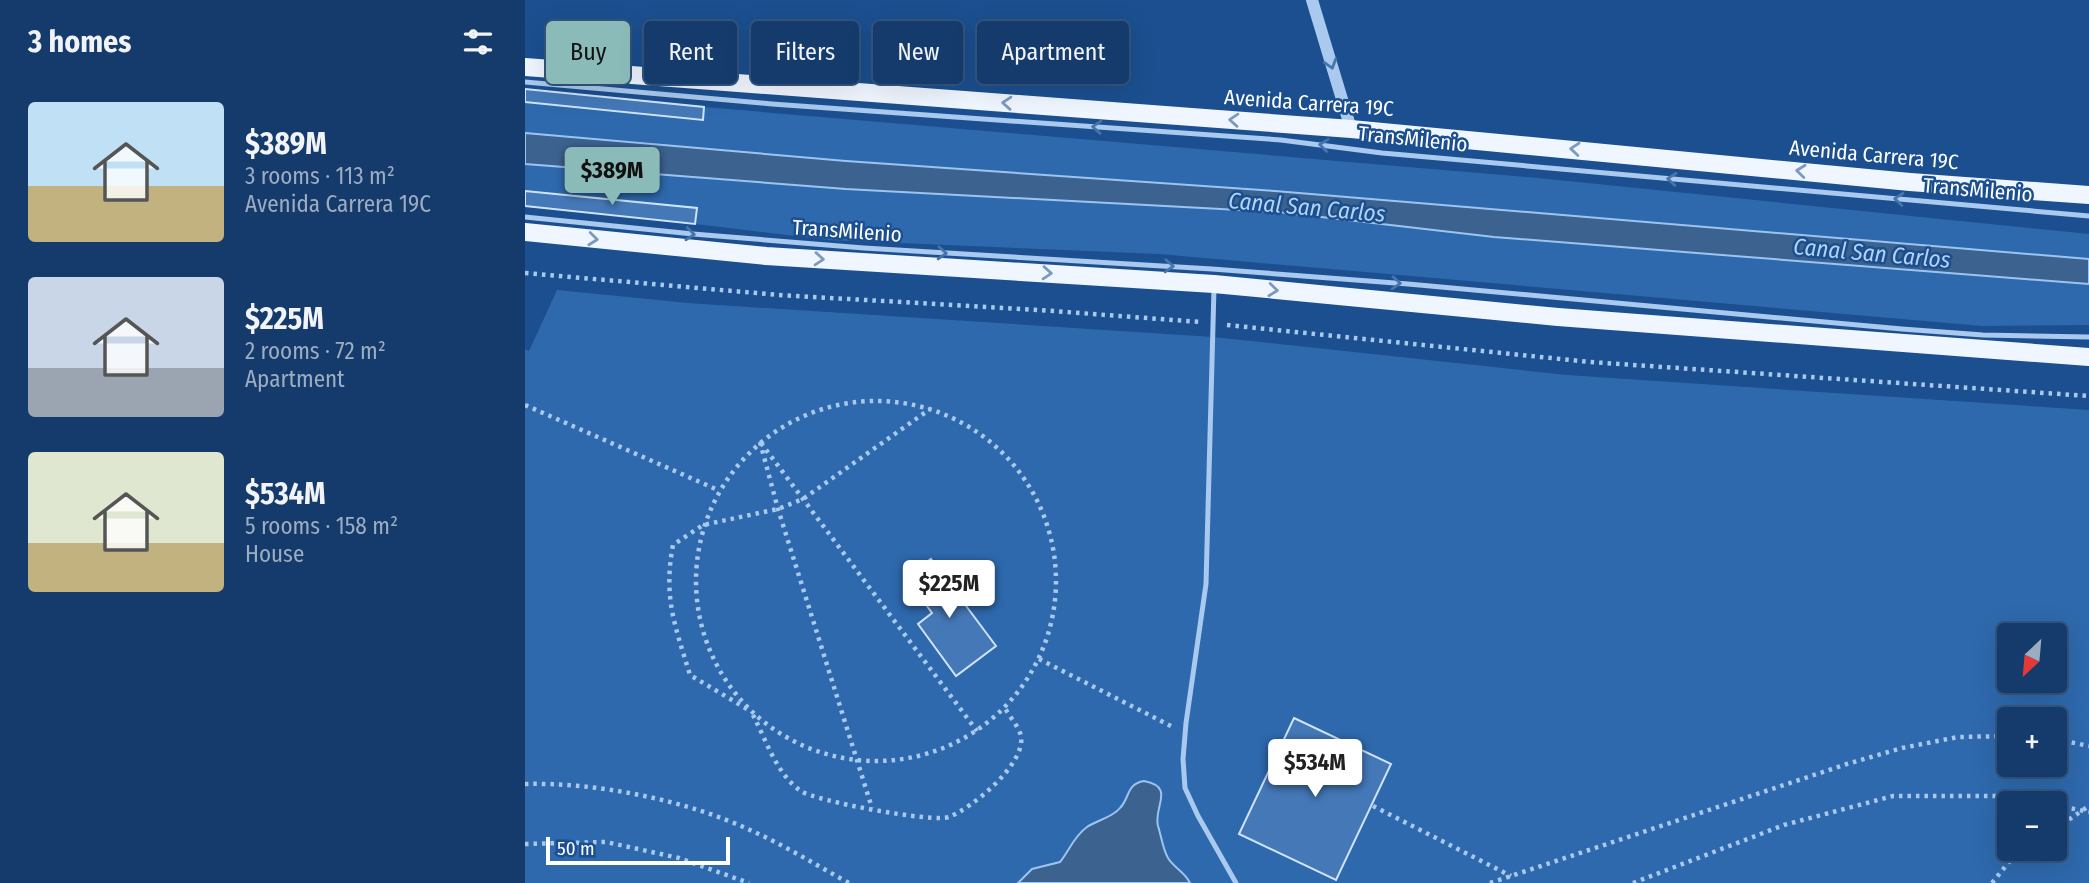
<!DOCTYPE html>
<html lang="en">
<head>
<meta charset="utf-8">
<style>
  body { margin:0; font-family:"Fira Sans Condensed",sans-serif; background:#1d4271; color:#f1f3f6; height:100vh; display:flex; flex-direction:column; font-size:26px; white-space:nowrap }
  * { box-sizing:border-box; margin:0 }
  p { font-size:23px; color:#9dadc1 }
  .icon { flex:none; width:38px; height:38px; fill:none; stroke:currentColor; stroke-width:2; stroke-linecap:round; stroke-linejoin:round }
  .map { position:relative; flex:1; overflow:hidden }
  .panel { display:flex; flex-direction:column; background:#143b6b; width:525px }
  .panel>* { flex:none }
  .top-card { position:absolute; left:21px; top:21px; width:665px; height:63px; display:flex; gap:14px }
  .needle { width:46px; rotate:206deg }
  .fabs { position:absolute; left:1472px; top:623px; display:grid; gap:14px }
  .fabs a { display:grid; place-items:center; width:70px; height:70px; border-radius:7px; background:#143b6b; box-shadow:0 7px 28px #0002,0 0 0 2px #33557e; font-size:35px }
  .scale { position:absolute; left:21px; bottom:18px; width:184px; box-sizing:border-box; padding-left:7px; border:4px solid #fff; border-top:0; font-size:19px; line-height:24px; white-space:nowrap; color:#fff; -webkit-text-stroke:5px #1b4f8f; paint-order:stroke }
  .price { position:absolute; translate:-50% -60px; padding:0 16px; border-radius:7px; background:#fff; color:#222; font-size:23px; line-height:46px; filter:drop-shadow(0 2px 4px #0008) }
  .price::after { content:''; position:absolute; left:50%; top:42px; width:21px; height:16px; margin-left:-10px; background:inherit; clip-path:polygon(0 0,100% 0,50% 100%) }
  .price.on { background:#8bbbb9; color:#111 }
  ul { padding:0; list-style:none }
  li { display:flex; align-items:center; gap:21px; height:175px; padding:0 28px }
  li span { display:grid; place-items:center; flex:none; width:196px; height:140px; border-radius:7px; color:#555 }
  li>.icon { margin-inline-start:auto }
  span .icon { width:84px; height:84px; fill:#fffc; stroke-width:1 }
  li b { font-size:30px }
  h2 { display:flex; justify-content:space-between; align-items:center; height:84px; padding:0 28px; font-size:30px }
  .chip { padding:0 24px; border-radius:7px; background:#143b6b; box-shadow:0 7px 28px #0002,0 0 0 2px #33557e; font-size:24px; line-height:63px }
  .chip.on { background:#8bbbb9; color:#111 }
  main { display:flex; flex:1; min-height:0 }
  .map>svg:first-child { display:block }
  .green { fill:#2e69ad; fill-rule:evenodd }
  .water { fill:#3c6290; stroke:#9cc4f0; stroke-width:2 }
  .building { fill:#4478b7; stroke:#cfe3fa; stroke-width:2 }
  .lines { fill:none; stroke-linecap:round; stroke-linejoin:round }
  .path { stroke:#a9c9ee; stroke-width:4.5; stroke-dasharray:3.5 5; stroke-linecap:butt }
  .service { stroke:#a9c9ee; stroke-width:5 }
  .tertiary { stroke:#a9c9ee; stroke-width:12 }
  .primary { stroke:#f0f6ff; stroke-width:18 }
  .oneway { stroke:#4674ac }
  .oneway2 { stroke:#7b9ac1 }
  .labels { text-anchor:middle; stroke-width:5; stroke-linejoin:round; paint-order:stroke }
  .street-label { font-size:21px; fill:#fff; stroke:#1b4f8f }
  .water-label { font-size:23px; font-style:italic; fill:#b5d3f5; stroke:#1b4f8f }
</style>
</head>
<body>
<main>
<section class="panel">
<h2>3 homes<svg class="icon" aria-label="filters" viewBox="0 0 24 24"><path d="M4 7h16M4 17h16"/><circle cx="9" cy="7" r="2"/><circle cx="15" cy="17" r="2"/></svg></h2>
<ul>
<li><span style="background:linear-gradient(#bfe0f5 60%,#c2b280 0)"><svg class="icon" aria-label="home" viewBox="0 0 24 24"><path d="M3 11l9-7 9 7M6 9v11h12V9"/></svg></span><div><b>$389M</b><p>3 rooms · 113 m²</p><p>Avenida Carrera 19C</p></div></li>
<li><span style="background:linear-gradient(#c9d6e8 65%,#9aa5b1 0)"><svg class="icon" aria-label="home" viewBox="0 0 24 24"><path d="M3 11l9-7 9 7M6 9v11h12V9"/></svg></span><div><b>$225M</b><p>2 rooms · 72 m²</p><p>Apartment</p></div></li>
<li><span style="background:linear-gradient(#dfe7d0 65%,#c2b280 0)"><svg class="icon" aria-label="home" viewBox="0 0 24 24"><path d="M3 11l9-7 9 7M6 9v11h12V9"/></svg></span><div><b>$534M</b><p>5 rooms · 158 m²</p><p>House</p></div></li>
</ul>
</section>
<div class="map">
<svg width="1564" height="883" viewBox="0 0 1564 883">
  <rect width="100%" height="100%" fill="#1b4f8f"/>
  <!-- green -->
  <g class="green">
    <polygon points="0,102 177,120 179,107 1013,178 1564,234 1564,325 1457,326 634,254 303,240 170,224 171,208 0,191"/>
    <path d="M32,290L163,303L688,337L1042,375L1564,410V883H0V349L4,351ZM1484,635H1530V681H1484ZM1484,719H1530V765H1484ZM1484,803H1530V849H1484Z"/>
  </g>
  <!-- water -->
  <g class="water">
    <polygon points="0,133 321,161 750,191 1564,259 1564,284 969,237 753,212 321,189 0,164"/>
    <path d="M619,781C651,787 628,807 633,826C636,835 638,850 643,858C649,868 660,872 665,883H493L507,869L535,862C544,851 549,836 562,827C572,820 587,818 595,808C605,798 601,784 619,781Z"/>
  </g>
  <!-- building -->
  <g class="building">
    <polygon points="0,89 179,107 178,120 0,102"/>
    <polygon points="0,191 172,208 170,224 0,206"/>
    <polygon points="406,559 471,646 431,676 393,624 407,613 381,577"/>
    <polygon points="769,718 866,764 811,880 714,834"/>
  </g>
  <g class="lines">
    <!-- path -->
    <g class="path">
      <polyline points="0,273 254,295 514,310 676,322"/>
      <polyline points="702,325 1065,362 1564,396"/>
      <circle cx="351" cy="581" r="180"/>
      <polyline points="0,405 193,490"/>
      <polyline points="235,442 253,509 347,808"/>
      <polyline points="236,443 452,731"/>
      <polyline points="514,659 646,726"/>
      <path d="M222,709L165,675C150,626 138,597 148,545L178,525L253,509L278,499L405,409"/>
      <path d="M228,715C241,740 252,775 276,791C290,801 408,823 424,817C447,808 501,764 496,736C494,727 484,716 480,708"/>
      <polyline points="1530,739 1564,746"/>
      <path d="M0,784C70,782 161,800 225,830C259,845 291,865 324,883"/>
      <polyline points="1530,805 1564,812"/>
      <polyline points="848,806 986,876"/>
      <polyline points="1530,829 1564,806"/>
      <polyline points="0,844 81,842 154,858 224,883"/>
      <polyline points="965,883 1322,764 1377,748 1433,737 1484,736"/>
      <polyline points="1108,883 1259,825 1368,796 1480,796 1518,803"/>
      <polyline points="1467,883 1488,857 1500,849"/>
    </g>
    <!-- service -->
    <g class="service">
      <polyline points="0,82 247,104 756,140 857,153 1564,216"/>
      <polyline points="0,217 168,234 339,248 687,269 883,284 1377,329 1458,335 1564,337"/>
      <polyline points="689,288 681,584 661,723 658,759 660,788 673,816 711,883"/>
    </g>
    <!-- tertiary -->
    <polyline class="tertiary" points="787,0 826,129"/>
    <!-- primary -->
    <g class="primary">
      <polyline points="0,67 826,129 1385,182 1564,195"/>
      <polyline points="0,232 241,256 689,284 1033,317 1564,357"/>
    </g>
  </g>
  <!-- one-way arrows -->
  <defs><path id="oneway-chevron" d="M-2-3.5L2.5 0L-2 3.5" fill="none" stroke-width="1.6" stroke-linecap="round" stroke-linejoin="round" transform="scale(1.75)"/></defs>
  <g class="oneway">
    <use href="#oneway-chevron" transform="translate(806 64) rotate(73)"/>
    <use href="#oneway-chevron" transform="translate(572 127) rotate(-176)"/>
    <use href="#oneway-chevron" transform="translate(799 145) rotate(-173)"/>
    <use href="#oneway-chevron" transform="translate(1147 179) rotate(-175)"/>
    <use href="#oneway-chevron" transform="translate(1374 199) rotate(-175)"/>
    <use href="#oneway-chevron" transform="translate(165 234) rotate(6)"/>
    <use href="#oneway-chevron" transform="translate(417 253) rotate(3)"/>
    <use href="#oneway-chevron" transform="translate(644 266) rotate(3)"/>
    <use href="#oneway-chevron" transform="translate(871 283) rotate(4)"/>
  </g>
  <g class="oneway2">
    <use href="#oneway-chevron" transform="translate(482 103) rotate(-176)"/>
    <use href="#oneway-chevron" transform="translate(709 120) rotate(-176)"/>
    <use href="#oneway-chevron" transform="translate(1050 149) rotate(-175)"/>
    <use href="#oneway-chevron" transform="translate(1276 171) rotate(-174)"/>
    <use href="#oneway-chevron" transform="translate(68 239) rotate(6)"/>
    <use href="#oneway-chevron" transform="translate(294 259) rotate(4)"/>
    <use href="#oneway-chevron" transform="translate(522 273) rotate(4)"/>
    <use href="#oneway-chevron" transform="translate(748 290) rotate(6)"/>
  </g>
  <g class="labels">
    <!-- street labels -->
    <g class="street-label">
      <text transform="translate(784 103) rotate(4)" y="7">Avenida Carrera 19C</text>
      <text transform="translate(888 139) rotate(6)" y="7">TransMilenio</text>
      <text transform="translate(1349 155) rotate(5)" y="7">Avenida Carrera 19C</text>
      <text transform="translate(1453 190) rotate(5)" y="7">TransMilenio</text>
      <text transform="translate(322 231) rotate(4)" y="7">TransMilenio</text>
    </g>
    <!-- water labels -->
    <g class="water-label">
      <text transform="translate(782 207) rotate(5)" y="8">Canal San Carlos</text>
      <text transform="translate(1347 253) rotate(5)" y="8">Canal San Carlos</text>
    </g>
  </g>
</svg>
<div class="fabs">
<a><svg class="needle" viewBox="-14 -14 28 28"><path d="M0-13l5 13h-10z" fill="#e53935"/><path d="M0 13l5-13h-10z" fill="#9dadc1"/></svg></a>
<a>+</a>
<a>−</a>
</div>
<div class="scale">50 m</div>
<b class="price on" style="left:87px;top:207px">$389M</b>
<b class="price" style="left:424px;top:620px">$225M</b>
<b class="price" style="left:790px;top:799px">$534M</b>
<div class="top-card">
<a class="chip on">Buy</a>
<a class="chip">Rent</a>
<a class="chip">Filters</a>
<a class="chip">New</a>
<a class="chip">Apartment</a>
</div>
</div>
</main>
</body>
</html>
